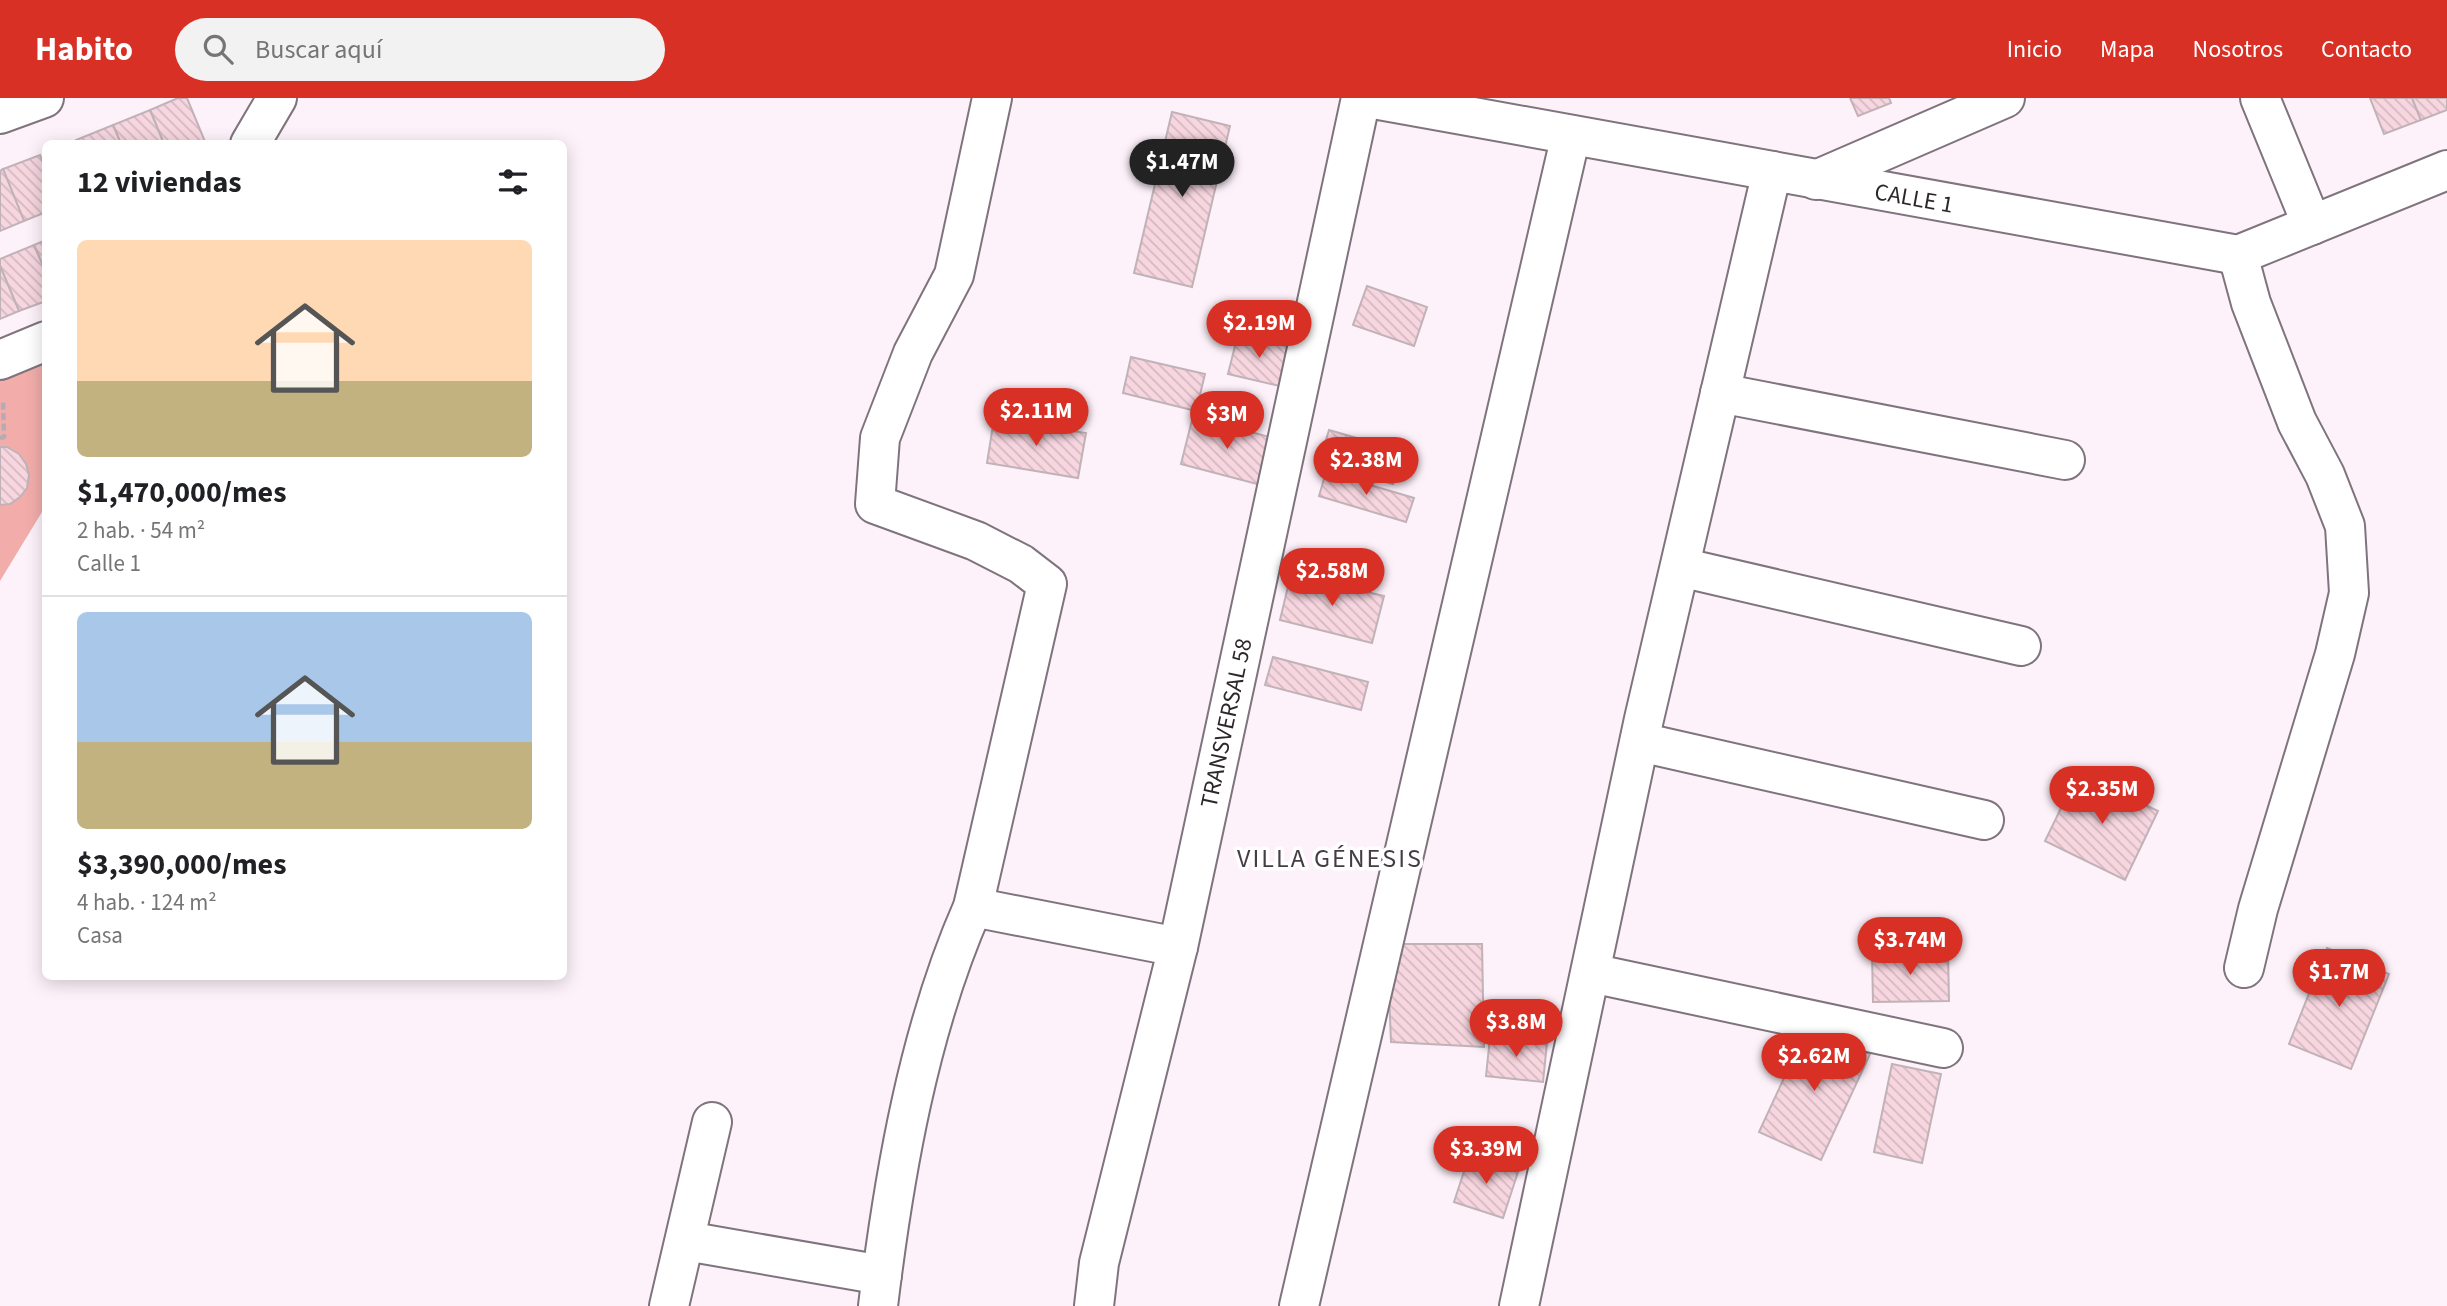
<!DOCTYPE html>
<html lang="es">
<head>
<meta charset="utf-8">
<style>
  body { margin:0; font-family:"Source Sans 3",sans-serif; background:#f2f2f2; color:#202124; height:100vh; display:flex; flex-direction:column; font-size:26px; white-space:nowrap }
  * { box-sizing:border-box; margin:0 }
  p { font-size:23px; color:#757577 }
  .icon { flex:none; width:38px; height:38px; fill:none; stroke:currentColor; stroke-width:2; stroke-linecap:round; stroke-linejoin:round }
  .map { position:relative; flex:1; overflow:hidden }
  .details { position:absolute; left:42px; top:42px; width:525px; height:840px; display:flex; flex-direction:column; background:#fff; border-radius:10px; box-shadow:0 4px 18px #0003 }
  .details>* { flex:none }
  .price { position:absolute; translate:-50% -60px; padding:0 16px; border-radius:24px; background:#d93025; color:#fff; font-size:23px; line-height:46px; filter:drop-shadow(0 2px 4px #0008) }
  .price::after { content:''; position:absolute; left:50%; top:42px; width:21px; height:16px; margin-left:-10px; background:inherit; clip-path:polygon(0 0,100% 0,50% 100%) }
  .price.active { background:#222; color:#fff }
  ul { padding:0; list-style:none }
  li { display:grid; align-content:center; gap:14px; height:371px; padding:0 35px }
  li+li { border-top:2px solid #e0e0e0 }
  li span { display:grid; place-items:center; height:217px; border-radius:10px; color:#555 }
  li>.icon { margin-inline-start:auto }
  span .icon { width:126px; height:126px; fill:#fffc; stroke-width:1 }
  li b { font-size:30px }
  h2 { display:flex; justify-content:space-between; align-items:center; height:84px; padding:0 35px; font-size:30px }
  header { display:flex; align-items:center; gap:42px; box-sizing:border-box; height:98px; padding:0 35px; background:#d93025; color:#fff }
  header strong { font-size:33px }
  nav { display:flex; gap:38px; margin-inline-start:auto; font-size:24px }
  .search { width:490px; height:63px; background:#f2f2f2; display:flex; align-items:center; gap:18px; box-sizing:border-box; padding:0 24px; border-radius:38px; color:#757577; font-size:26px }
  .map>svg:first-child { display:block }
  .green { fill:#f2adab }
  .building { fill:url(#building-back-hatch); stroke:#c1b2b7; stroke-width:2 }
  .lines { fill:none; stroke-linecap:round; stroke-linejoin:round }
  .minor-casing { stroke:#7f747d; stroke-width:42 }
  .path { stroke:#b5acb3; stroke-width:4.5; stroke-dasharray:7 3.5; stroke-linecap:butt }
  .minor { stroke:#fff; stroke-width:38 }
  .labels { text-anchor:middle; stroke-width:7; stroke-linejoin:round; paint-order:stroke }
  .street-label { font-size:24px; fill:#2c272b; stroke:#fff }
  .neighbourhood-label { font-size:26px; letter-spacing:2px; fill:#453c44; stroke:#fff }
</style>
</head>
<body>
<header>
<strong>Habito</strong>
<div class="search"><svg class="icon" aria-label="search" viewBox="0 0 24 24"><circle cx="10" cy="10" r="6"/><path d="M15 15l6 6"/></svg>Buscar aquí</div>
<nav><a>Inicio</a><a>Mapa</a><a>Nosotros</a><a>Contacto</a></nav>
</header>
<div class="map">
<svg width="2447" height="1208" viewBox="0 0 2447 1208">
  <defs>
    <pattern id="building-back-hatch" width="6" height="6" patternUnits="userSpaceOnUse" patternTransform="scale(1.75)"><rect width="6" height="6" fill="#f7d6e0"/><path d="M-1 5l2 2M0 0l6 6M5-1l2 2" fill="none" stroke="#d4b8c0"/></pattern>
  </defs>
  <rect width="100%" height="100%" fill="#fdf1fa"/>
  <!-- green -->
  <polygon class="green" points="45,259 45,409 0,483 0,278"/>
  <!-- building -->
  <g class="building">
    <polygon points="178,0 187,0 206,46 164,46 150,12"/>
    <polygon points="1850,0 1889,0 1891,5 1858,18"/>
    <polygon points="2370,0 2412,0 2421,22 2384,36"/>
    <polygon points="2412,0 2447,0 2447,12 2421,22"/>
    <polygon points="150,12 164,46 121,46 113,27"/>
    <polygon points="1172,14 1230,28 1192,189 1134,175"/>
    <polygon points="113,27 121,46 78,46 76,42"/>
    <polygon points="40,57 46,71 46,114 24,123 3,71"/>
    <polygon points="3,71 24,123 0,133 0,73"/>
    <polygon points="46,142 46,175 34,147"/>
    <polygon points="34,147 46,175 46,203 19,213 0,168 0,161"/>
    <polygon points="0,168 19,213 0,221"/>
    <polygon points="1367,188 1427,209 1414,248 1353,227"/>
    <polygon points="1238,236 1290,249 1280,288 1228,276"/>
    <polygon points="1131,259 1205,276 1196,313 1123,295"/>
    <polygon points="1193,318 1273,340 1261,387 1181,366"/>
    <polygon points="994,321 1086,335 1078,380 987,365"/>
    <polygon points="1329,332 1402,353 1393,386 1319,365"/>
    <polygon points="0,349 7,349 19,356 26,366 29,377 27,390 20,399 10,406 0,407"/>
    <polygon points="1326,374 1414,400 1406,424 1319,398"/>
    <polygon points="1291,476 1384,498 1372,545 1280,522"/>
    <polygon points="1273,559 1368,584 1361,612 1265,587"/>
    <polygon points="2078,675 2158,713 2125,782 2045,743"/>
    <polygon points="1387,846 1482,846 1484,949 1391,944"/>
    <polygon points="2327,850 2389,876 2351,971 2289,946"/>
    <polygon points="1948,854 1949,903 1873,904 1872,855"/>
    <polygon points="1808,928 1870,956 1821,1062 1759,1034"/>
    <polygon points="1490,939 1547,945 1543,984 1486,978"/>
    <polygon points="1892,966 1941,976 1922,1065 1874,1054"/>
    <polygon points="1470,1055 1519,1071 1503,1120 1454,1104"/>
  </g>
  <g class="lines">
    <!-- minor casing -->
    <g class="minor-casing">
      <g id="minor">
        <polyline points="1368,0 2238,157 2447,72"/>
        <polyline points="2260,0 2312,127"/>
        <polyline points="0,16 44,0"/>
        <polyline points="250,46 277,0"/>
        <polyline points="1816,82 2005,0"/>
        <polyline points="2238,157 2251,205 2297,324 2325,377 2345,428 2349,495 2335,556 2258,811 2244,870"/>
        <polyline points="0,262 46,243"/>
        <polyline points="1720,295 2065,362"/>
        <polyline points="1680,469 2021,548"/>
        <polyline points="1640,644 1984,722"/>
        <polyline points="973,809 1178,849"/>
        <polyline points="1591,875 1943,950"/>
        <polyline points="686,1143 882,1177"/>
        <polyline points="669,1208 712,1024"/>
        <path d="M878,1208C894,1076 919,931 973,809L1047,486L1021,466L976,443L875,406L880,340L913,255L954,177L992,0"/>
        <polyline points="1094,1208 1099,1165 1178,849 1361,0"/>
        <polyline points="1299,1208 1571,37"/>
        <polyline points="1519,1208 1644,621 1772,73"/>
      </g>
    </g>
    <!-- path -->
    <polyline class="path" points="0,340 4,339 3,302"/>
    <!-- minor -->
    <use href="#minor" class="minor"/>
  </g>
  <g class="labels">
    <!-- street labels -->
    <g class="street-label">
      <text transform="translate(1914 100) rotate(10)" y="8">CALLE 1</text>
      <text transform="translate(1226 625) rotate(-78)" y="8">TRANSVERSAL 58</text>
    </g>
    <!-- neighbourhood labels -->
    <g class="neighbourhood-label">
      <text x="1330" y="769">VILLA GÉNESIS</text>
    </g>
  </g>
</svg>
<b class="price active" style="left:1182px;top:101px">$1.47M</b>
<b class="price" style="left:1259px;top:262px">$2.19M</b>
<b class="price" style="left:1036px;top:350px">$2.11M</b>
<b class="price" style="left:1227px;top:353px">$3M</b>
<b class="price" style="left:1366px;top:399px">$2.38M</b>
<b class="price" style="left:1332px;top:510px">$2.58M</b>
<b class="price" style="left:2102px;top:728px">$2.35M</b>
<b class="price" style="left:1910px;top:879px">$3.74M</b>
<b class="price" style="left:2339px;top:911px">$1.7M</b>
<b class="price" style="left:1516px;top:961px">$3.8M</b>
<b class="price" style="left:1814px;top:995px">$2.62M</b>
<b class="price" style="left:1486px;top:1088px">$3.39M</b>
<section class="details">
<h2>12 viviendas<svg class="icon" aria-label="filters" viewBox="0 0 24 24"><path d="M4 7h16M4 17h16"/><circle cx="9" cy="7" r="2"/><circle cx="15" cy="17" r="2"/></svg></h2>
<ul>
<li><span style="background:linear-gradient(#ffd9b3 65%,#c2b280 0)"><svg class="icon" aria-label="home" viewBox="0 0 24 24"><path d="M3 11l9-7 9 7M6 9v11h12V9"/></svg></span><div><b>$1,470,000/mes</b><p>2 hab. · 54 m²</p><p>Calle 1</p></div></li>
<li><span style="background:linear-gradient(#a9c7e8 60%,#c2b280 0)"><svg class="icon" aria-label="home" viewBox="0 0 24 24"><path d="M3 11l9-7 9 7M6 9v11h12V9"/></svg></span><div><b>$3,390,000/mes</b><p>4 hab. · 124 m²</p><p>Casa</p></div></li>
</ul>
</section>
</div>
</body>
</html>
